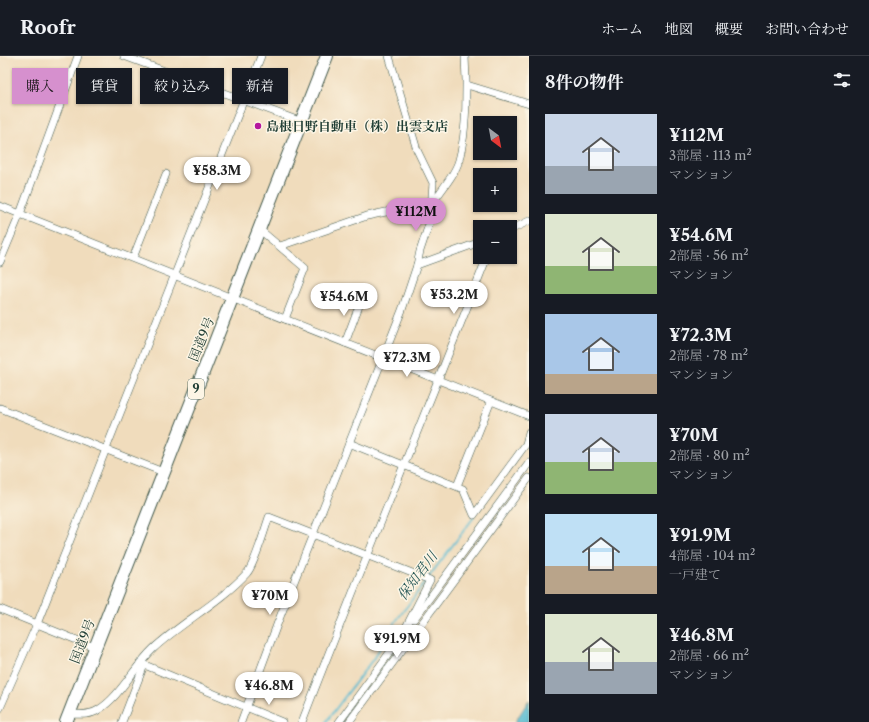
<!DOCTYPE html>
<html lang="ja">
<head>
<meta charset="utf-8">
<style>
  body { margin:0; font-family:"Libre Caslon Text","Noto Serif JP",serif; background:#242831; color:#f1f3f6; height:100vh; display:flex; flex-direction:column; font-size:15px; white-space:nowrap }
  * { box-sizing:border-box; margin:0 }
  p { font-size:13px; color:#9ea1a6 }
  .icon { flex:none; width:22px; height:22px; fill:none; stroke:currentColor; stroke-width:2; stroke-linecap:round; stroke-linejoin:round }
  .map { position:relative; flex:1; overflow:hidden }
  .sheet { display:flex; flex-direction:column; background:#171b24; width:340px }
  .sheet>* { flex:none }
  .top-card { position:absolute; left:12px; top:12px; width:380px; height:36px; display:flex; gap:8px }
  .needle { width:26px; rotate:148deg }
  .buttons { position:absolute; left:473px; top:60px; display:grid; gap:8px }
  .buttons a { display:grid; place-items:center; width:44px; height:44px; border-radius:0px; background:#171b24; box-shadow:0 1px 3px #0004; font-size:20px }
  .price { position:absolute; translate:-50% -34px; padding:0 9px; border-radius:14px; background:#fff; color:#222; font-size:13px; line-height:26px; filter:drop-shadow(0 1px 2px #0008) }
  .price::after { content:''; position:absolute; left:50%; top:24px; width:12px; height:9px; margin-left:-6px; background:inherit; clip-path:polygon(0 0,100% 0,50% 100%) }
  .price.selected { background:#d690ce; color:#111 }
  ul { padding:0; list-style:none }
  li { display:flex; align-items:center; gap:12px; height:100px; padding:0 16px }
  li span { display:grid; place-items:center; flex:none; width:112px; height:80px; border-radius:0px; color:#555 }
  li>.icon { margin-inline-start:auto }
  span .icon { width:48px; height:48px; fill:#fffc; stroke-width:1 }
  li b { font-size:17px }
  h2 { display:flex; justify-content:space-between; align-items:center; height:48px; padding:0 16px; font-size:17px }
  .chip { padding:0 14px; border-radius:0px; background:#171b24; box-shadow:0 1px 3px #0004; font-size:14px; line-height:36px }
  .chip.selected { background:#d690ce; color:#111 }
  header { display:flex; align-items:center; gap:24px; box-sizing:border-box; height:56px; padding:0 20px; background:#171b24; border-bottom:1px solid #363941 }
  header strong { font-size:19px }
  nav { display:flex; gap:22px; margin-inline-start:auto; font-size:14px }
  main { display:flex; flex:1; min-height:0 }
  .map>svg:first-child { display:block }
  .water { fill:#53bad1; stroke:#397c82 }
  .lines { fill:none; stroke-linecap:round; stroke-linejoin:round }
  .stream { stroke:#53bad1; stroke-width:2 }
  .street-casing { stroke:#3e5548; stroke-width:8 }
  .highway-casing { stroke:#3e5548; stroke-width:14 }
  .street { stroke:#fff; stroke-width:7 }
  .highway { stroke:#fff; stroke-width:12 }
  .poi-dot { fill:#b5179e; stroke:#fcf5e5; stroke-width:1.5 }
  .labels { text-anchor:middle; stroke-width:3; stroke-linejoin:round; paint-order:stroke }
  .shield { fill:#fcf5e5; stroke:#617469; stroke-width:1 }
  .shield-label { font-size:12px; font-weight:bold; fill:#1f3d34 }
  .poi-label { font-size:13px; font-weight:bold; fill:#1f3d34; stroke:#fcf5e5; text-anchor:start }
  .street-label { font-size:13px; fill:#1f3d34; stroke:#fcf5e5 }
  .water-label { font-size:14px; font-style:italic; fill:#2c5c5b; stroke:#fcf5e5 }
</style>
</head>
<body>
<header>
<strong>Roofr</strong>
<nav><a>ホーム</a><a>地図</a><a>概要</a><a>お問い合わせ</a></nav>
</header>
<main>
<div class="map">
<svg width="529" height="666" viewBox="0 0 529 666">
  <rect width="100%" height="100%" fill="#fcf5e5"/>
  <filter id="ink" filterUnits="userSpaceOnUse"><feTurbulence type="fractalNoise" baseFrequency=".025" numOctaves="2"/><feDisplacementMap in="SourceGraphic" scale="8" xChannelSelector="R" yChannelSelector="G"/><feConvolveMatrix kernelMatrix="1 2 1 2 8 2 1 2 1" color-interpolation-filters="sRGB"/></filter>
  <filter id="wash" filterUnits="userSpaceOnUse"><feTurbulence type="fractalNoise" baseFrequency=".012" numOctaves="4" result="noise"/><feDisplacementMap in="SourceGraphic" scale="16" xChannelSelector="R" yChannelSelector="G"/><feGaussianBlur stdDeviation="0.9" result="paint"/><feColorMatrix in="noise" values="0 0 0 0 0 0 0 0 0 0 0 0 0 0 0 0 0 1.4 0 .05"/><feComposite in="paint" operator="in"/></filter>
  <g filter="url(#wash)">
    <rect width="100%" height="100%" fill="#f0dcbc"/>
    <!-- water -->
    <polygon class="water" points="529,644 529,666 515,666"/>
    <g class="lines">
      <!-- stream -->
      <g class="stream">
        <polyline points="428,522 474,461"/>
        <polyline points="326,666 376,599 396,565 426,525"/>
      </g>
    </g>
  </g>
  <g filter="url(#ink)">
    <g class="lines">
      <!-- street casing -->
      <g class="street-casing">
        <g id="street">
          <polyline points="124,0 302,66"/>
          <polyline points="467,29 529,48"/>
          <polyline points="0,150 529,360"/>
          <polyline points="259,173 305,212 285,263"/>
          <polyline points="510,174 529,165"/>
          <path d="M280,190L367,160L433,146C442,133 455,119 459,104C467,76 467,29 465,0"/>
          <polyline points="133,202 166,118"/>
          <polyline points="0,206 20,158 78,0"/>
          <polyline points="417,209 480,186"/>
          <polyline points="345,287 362,242"/>
          <polyline points="0,352 163,416"/>
          <polyline points="349,387 463,433 474,459 526,388 529,376"/>
          <polyline points="457,430 491,345"/>
          <polyline points="0,553 94,591"/>
          <polyline points="414,563 529,407"/>
          <polyline points="140,607 282,666"/>
          <polyline points="0,652 37,568 261,0"/>
          <path d="M69,658C78,658 90,660 98,654C120,641 134,611 153,593C182,566 219,547 247,517C254,510 265,473 269,461L430,524L401,581L339,666"/>
          <polyline points="122,666 144,609"/>
          <polyline points="241,666 278,566 402,254 417,209 420,195 430,165 433,127 417,94 389,0"/>
          <path d="M302,666C362,510 426,356 487,201"/>
          <polyline points="349,666 529,422"/>
        </g>
      </g>
      <!-- highway casing -->
      <g class="highway-casing">
        <polyline id="highway" points="66,666 327,0"/>
      </g>
      <!-- street -->
      <use href="#street" class="street"/>
      <!-- highway -->
      <use href="#highway" class="highway"/>
    </g>
  </g>
  <!-- markers -->
  <circle class="poi-dot" cx="258" cy="70" r="4"/>
  <g class="labels">
    <!-- shield labels -->
    <rect class="shield" x="188" y="323" width="16" height="20" rx="3"/>
    <g class="shield-label">
      <text x="196" y="337">9</text>
    </g>
    <!-- poi labels -->
    <g class="poi-label">
      <text x="266" y="75">島根日野自動車（株）出雲支店</text>
    </g>
    <!-- street labels -->
    <g class="street-label">
      <text transform="translate(201 283) rotate(-68)" y="5">国道9号</text>
      <text transform="translate(82 585) rotate(-69)" y="5">国道9号</text>
    </g>
    <!-- water labels -->
    <g class="water-label">
      <text transform="translate(417 520) rotate(-53)" y="5">保知君川</text>
    </g>
  </g>
</svg>
<div class="buttons">
<a><svg class="needle" viewBox="-14 -14 28 28"><path d="M0-13l5 13h-10z" fill="#e53935"/><path d="M0 13l5-13h-10z" fill="#9ea1a6"/></svg></a>
<a>+</a>
<a>−</a>
</div>
<b class="price" style="left:217px;top:135px">¥58.3M</b>
<b class="price selected" style="left:416px;top:176px">¥112M</b>
<b class="price" style="left:454px;top:259px">¥53.2M</b>
<b class="price" style="left:344px;top:261px">¥54.6M</b>
<b class="price" style="left:407px;top:322px">¥72.3M</b>
<b class="price" style="left:270px;top:560px">¥70M</b>
<b class="price" style="left:397px;top:603px">¥91.9M</b>
<b class="price" style="left:269px;top:650px">¥46.8M</b>
<div class="top-card">
<a class="chip selected">購入</a>
<a class="chip">賃貸</a>
<a class="chip">絞り込み</a>
<a class="chip">新着</a>
</div>
</div>
<section class="sheet">
<h2>8件の物件<svg class="icon" aria-label="filters" viewBox="0 0 24 24"><path d="M4 7h16M4 17h16"/><circle cx="9" cy="7" r="2"/><circle cx="15" cy="17" r="2"/></svg></h2>
<ul>
<li><span style="background:linear-gradient(#c9d6e8 65%,#9aa5b1 0)"><svg class="icon" aria-label="home" viewBox="0 0 24 24"><path d="M3 11l9-7 9 7M6 9v11h12V9"/></svg></span><div><b>¥112M</b><p>3部屋 · 113 m²</p><p>マンション</p></div></li>
<li><span style="background:linear-gradient(#dfe7d0 65%,#8fb573 0)"><svg class="icon" aria-label="home" viewBox="0 0 24 24"><path d="M3 11l9-7 9 7M6 9v11h12V9"/></svg></span><div><b>¥54.6M</b><p>2部屋 · 56 m²</p><p>マンション</p></div></li>
<li><span style="background:linear-gradient(#a9c7e8 75%,#b9a48a 0)"><svg class="icon" aria-label="home" viewBox="0 0 24 24"><path d="M3 11l9-7 9 7M6 9v11h12V9"/></svg></span><div><b>¥72.3M</b><p>2部屋 · 78 m²</p><p>マンション</p></div></li>
<li><span style="background:linear-gradient(#c9d6e8 60%,#8fb573 0)"><svg class="icon" aria-label="home" viewBox="0 0 24 24"><path d="M3 11l9-7 9 7M6 9v11h12V9"/></svg></span><div><b>¥70M</b><p>2部屋 · 80 m²</p><p>マンション</p></div></li>
<li><span style="background:linear-gradient(#bfe0f5 65%,#b9a48a 0)"><svg class="icon" aria-label="home" viewBox="0 0 24 24"><path d="M3 11l9-7 9 7M6 9v11h12V9"/></svg></span><div><b>¥91.9M</b><p>4部屋 · 104 m²</p><p>一戸建て</p></div></li>
<li><span style="background:linear-gradient(#dfe7d0 60%,#9aa5b1 0)"><svg class="icon" aria-label="home" viewBox="0 0 24 24"><path d="M3 11l9-7 9 7M6 9v11h12V9"/></svg></span><div><b>¥46.8M</b><p>2部屋 · 66 m²</p><p>マンション</p></div></li>
</ul>
</section>
</main>
</body>
</html>
